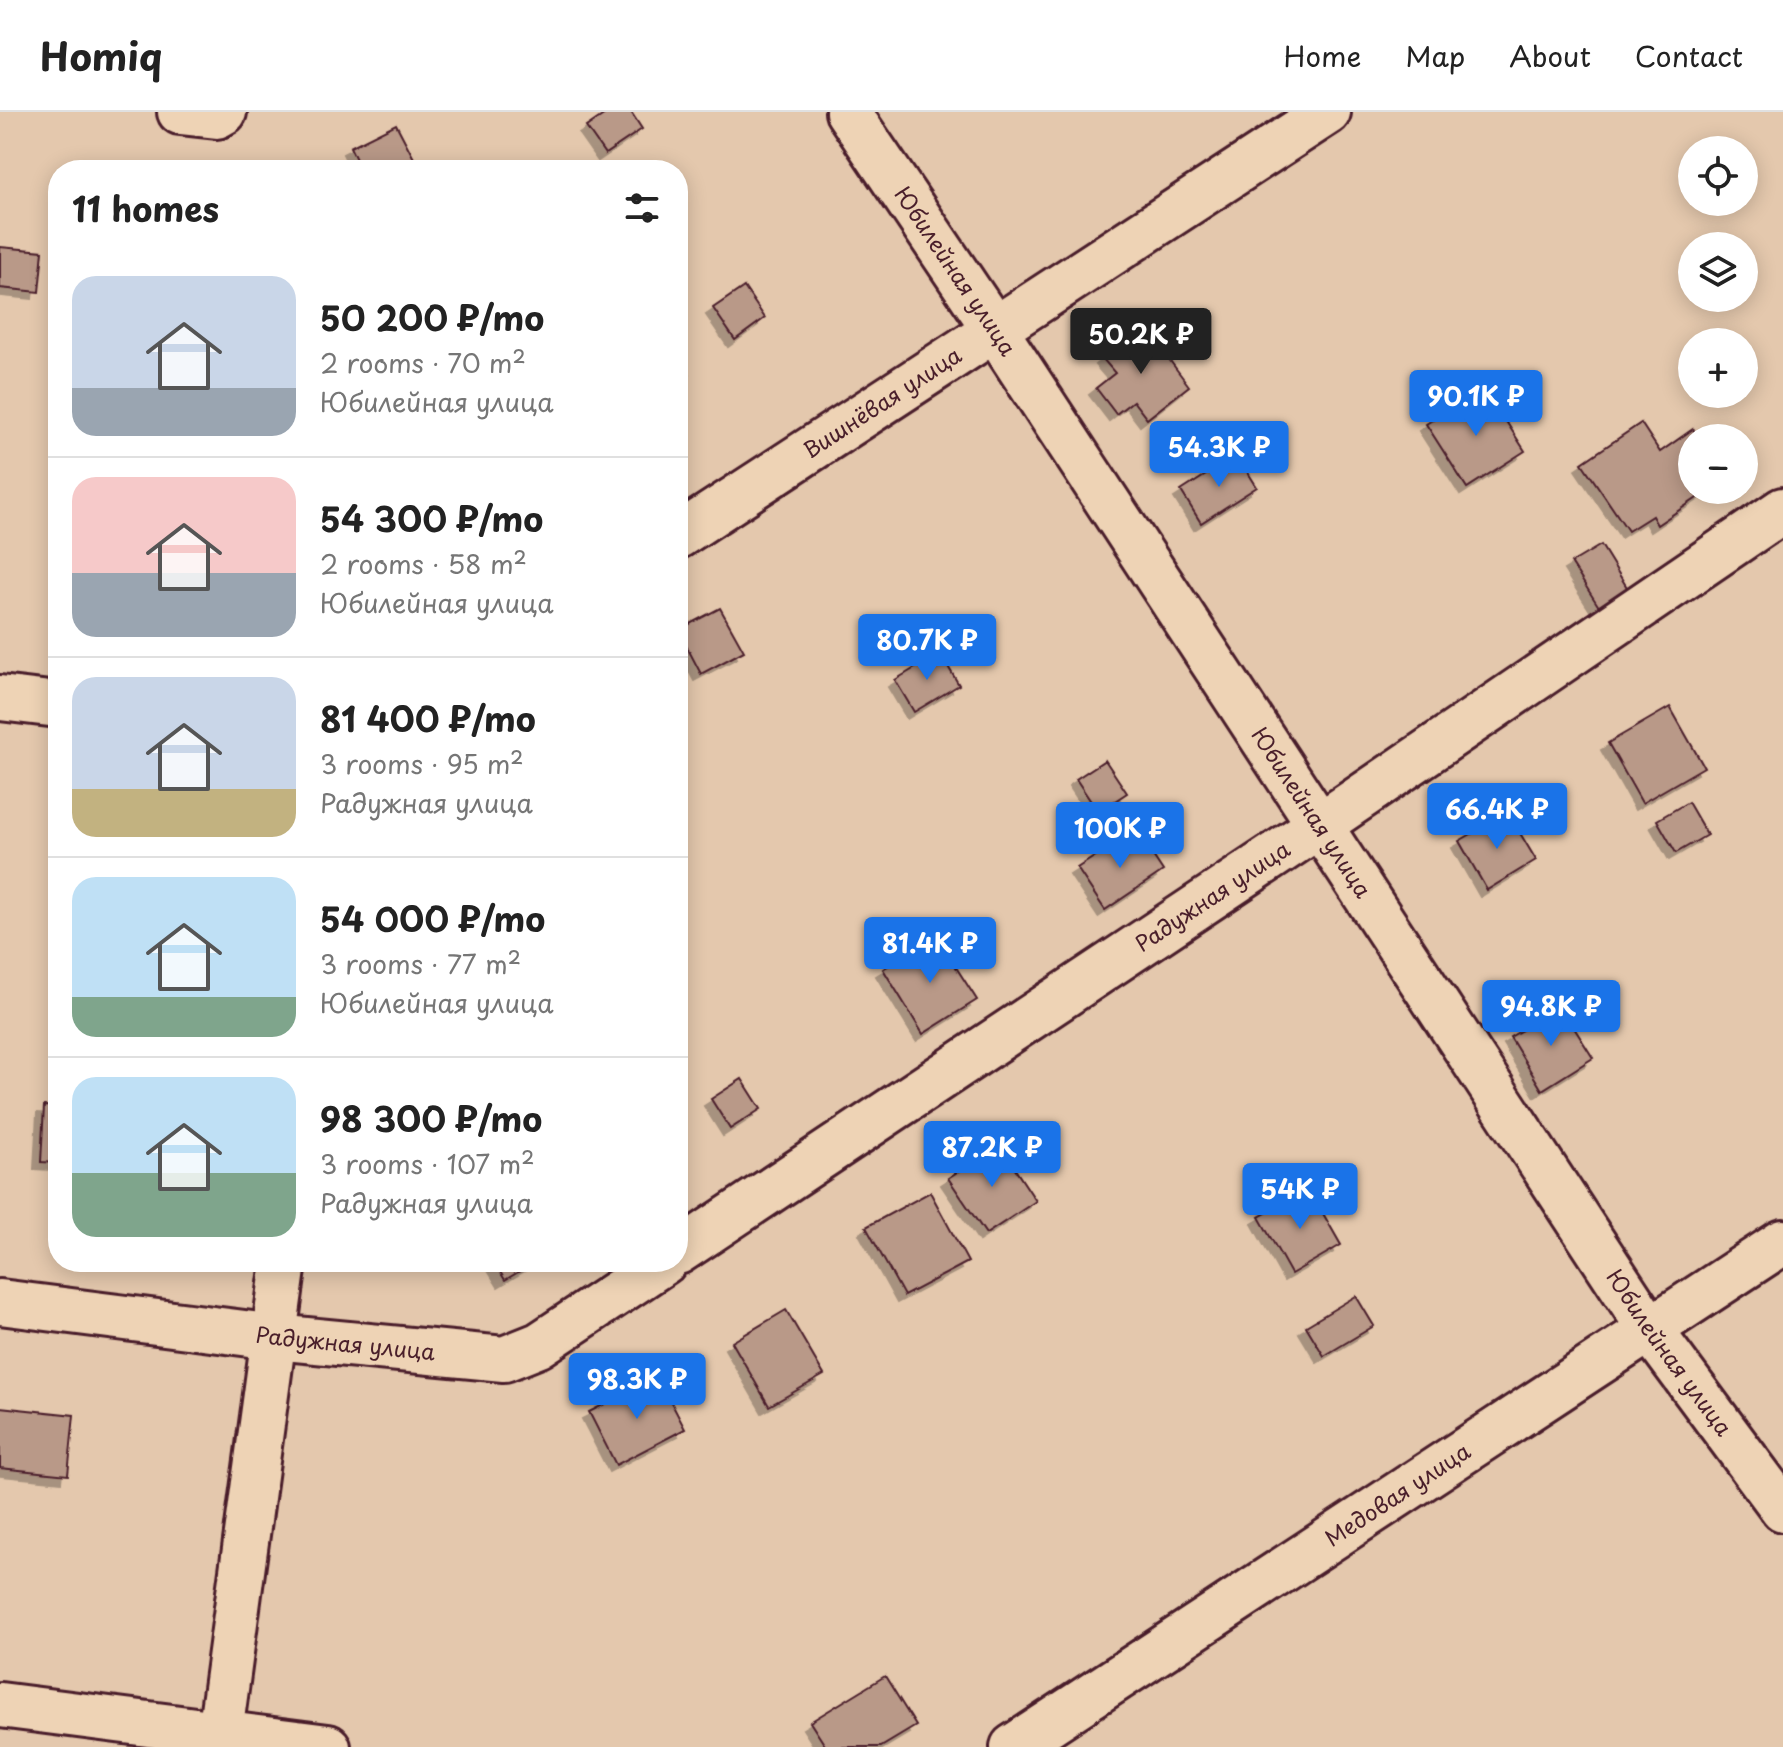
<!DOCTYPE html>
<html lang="en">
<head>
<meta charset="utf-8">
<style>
  body { margin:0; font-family:"Playpen Sans",sans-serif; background:#f2f2f2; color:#222; height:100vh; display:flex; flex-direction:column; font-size:30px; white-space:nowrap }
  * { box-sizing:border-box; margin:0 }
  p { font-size:26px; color:#767676 }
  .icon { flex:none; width:44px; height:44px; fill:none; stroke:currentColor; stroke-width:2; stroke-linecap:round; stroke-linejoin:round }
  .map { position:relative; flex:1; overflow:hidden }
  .panel { position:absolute; left:48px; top:48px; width:640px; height:1112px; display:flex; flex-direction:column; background:#fff; border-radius:32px; box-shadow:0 4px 20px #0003 }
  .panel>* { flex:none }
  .buttons { position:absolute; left:1678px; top:24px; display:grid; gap:16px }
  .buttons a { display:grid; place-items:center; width:80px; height:80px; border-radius:50%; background:#fff; box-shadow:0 4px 20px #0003; font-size:40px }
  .price { position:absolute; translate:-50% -68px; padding:0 18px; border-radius:8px; background:#1a73e8; color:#fff; font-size:26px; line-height:52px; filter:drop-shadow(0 2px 4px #0008) }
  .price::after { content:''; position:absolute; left:50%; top:48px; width:24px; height:18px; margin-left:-12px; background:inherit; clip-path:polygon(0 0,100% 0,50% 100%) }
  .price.current { background:#222; color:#fff }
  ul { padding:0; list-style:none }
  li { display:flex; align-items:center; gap:24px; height:200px; padding:0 24px }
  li+li { border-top:2px solid #e0e0e0 }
  li span { display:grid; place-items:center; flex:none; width:224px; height:160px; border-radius:24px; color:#555 }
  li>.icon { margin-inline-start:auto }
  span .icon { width:96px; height:96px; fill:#fffc; stroke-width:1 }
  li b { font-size:34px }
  h2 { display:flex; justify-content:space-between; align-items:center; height:96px; padding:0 24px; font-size:34px }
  header { display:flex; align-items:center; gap:48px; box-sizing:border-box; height:112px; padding:0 40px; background:#fff; border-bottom:2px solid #e0e0e0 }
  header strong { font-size:38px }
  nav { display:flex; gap:44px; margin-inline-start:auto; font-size:28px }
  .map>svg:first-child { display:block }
  .building { fill:#b99988; stroke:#4a1f2b; stroke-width:2; filter:url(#shadow) }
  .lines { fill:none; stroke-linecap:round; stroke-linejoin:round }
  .minor-casing { stroke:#4a1f2b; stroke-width:50 }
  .minor { stroke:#eed3b5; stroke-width:44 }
  .labels { text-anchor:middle; stroke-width:8; stroke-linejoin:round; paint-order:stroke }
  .street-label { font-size:22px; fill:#4a1f2b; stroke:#eed3b5 }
</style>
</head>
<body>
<header>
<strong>Homiq</strong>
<nav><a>Home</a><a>Map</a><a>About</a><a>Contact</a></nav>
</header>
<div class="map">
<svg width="1783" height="1635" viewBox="0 0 1783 1635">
  <defs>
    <filter id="shadow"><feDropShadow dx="-7" dy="7" stdDeviation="0" flood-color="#0004"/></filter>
  </defs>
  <rect width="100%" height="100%" fill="#e4c8ad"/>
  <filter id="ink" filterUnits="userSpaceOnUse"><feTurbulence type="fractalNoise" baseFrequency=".0125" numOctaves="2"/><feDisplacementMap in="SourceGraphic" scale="16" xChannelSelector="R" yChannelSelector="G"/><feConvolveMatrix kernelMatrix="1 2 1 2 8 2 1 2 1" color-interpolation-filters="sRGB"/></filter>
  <g filter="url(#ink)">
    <!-- building -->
    <g class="building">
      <polygon points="608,0 631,0 642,17 605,42 586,15"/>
      <polygon points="396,12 420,58 361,58 350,35"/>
      <polygon points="0,135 43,139 39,180 0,176"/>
      <polygon points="744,175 765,206 735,228 713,196"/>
      <polygon points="1144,214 1189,274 1147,307 1133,289 1116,302 1096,276 1115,261 1102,246"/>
      <polygon points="678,245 689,263 678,269"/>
      <polygon points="1484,275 1525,339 1467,376 1426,312"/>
      <polygon points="1641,311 1660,340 1693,317 1699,326 1692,326 1692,378 1709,378 1657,413 1652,404 1628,419 1582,351"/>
      <polygon points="1237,343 1257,375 1201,411 1181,379"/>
      <polygon points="1601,433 1628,477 1599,495 1571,451"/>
      <polygon points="720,496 744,539 701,562 678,518"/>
      <polygon points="940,541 959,573 914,600 895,568"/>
      <polygon points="1670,595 1704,655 1642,691 1608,631"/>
      <polygon points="1105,648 1127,681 1098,700 1076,667"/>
      <polygon points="1688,690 1707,723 1676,741 1657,708"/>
      <polygon points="1508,701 1536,748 1487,778 1459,729"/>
      <polygon points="1136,718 1163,759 1105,798 1077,756"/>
      <polygon points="936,824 977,888 923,922 883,857"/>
      <polygon points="1561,895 1593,946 1542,978 1510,925"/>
      <polygon points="742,967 761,997 730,1017 711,987"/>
      <polygon points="44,994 58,995 58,1051 41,1050"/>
      <polygon points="999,1033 1036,1089 986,1122 948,1066"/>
      <polygon points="1309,1077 1341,1133 1291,1162 1259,1105"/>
      <polygon points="930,1080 968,1150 904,1184 866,1115"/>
      <polygon points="494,1150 535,1150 505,1168"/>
      <polygon points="1356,1184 1374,1214 1324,1244 1306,1214"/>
      <polygon points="786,1198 824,1263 769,1294 732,1230"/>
      <polygon points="658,1265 685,1317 616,1353 589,1300"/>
      <polygon points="0,1295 74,1303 68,1363 0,1356"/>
      <polygon points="885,1564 916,1614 881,1635 826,1635 810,1610"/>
    </g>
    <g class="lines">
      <!-- minor casing -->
      <g class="minor-casing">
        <g id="minor">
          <polyline points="180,0 217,4 224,0"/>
          <path id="s1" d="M848,0L995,218L1651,1219L1783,1397"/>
          <path id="s2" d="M678,424L1328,0"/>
          <polyline points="0,586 58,593"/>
          <path id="s3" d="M678,1140L1320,713L1783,398"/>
          <path id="s4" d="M0,1190L275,1225L504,1247L539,1233L664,1150"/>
          <polyline points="0,1593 328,1635"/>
          <polyline points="220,1621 284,1150"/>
          <path id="s5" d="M1013,1635L1783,1130"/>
        </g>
      </g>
      <!-- minor -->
      <use href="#minor" class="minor"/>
    </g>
  </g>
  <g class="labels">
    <!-- street labels -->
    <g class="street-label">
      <text dy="8" stroke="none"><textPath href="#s1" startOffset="192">Юбилейная улица</textPath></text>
      <text dy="8" stroke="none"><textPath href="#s2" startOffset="244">Вишнёвая улица</textPath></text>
      <text dy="8" stroke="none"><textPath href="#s1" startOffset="840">Юбилейная улица</textPath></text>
      <text dy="8" stroke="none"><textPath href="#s3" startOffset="642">Радужная улица</textPath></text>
      <text dy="8" stroke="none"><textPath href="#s4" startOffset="348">Радужная улица</textPath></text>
      <text dy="8" stroke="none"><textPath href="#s1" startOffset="1488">Юбилейная улица</textPath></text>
      <text dy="8" stroke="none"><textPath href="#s5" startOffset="460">Медовая улица</textPath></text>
    </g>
  </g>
</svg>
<div class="buttons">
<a><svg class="icon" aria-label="locate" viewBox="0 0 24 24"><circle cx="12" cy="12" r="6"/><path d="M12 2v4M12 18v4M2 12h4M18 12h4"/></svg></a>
<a><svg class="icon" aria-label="layers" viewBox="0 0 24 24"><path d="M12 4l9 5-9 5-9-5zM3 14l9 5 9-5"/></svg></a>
<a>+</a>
<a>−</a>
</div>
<b class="price current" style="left:1141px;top:264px">50.2K ₽</b>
<b class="price" style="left:1476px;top:326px">90.1K ₽</b>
<b class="price" style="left:1219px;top:377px">54.3K ₽</b>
<b class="price" style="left:927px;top:570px">80.7K ₽</b>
<b class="price" style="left:1497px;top:739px">66.4K ₽</b>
<b class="price" style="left:1120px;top:758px">100K ₽</b>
<b class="price" style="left:930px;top:873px">81.4K ₽</b>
<b class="price" style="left:1551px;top:936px">94.8K ₽</b>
<b class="price" style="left:992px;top:1077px">87.2K ₽</b>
<b class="price" style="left:1300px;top:1119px">54K ₽</b>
<b class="price" style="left:637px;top:1309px">98.3K ₽</b>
<section class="panel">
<h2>11 homes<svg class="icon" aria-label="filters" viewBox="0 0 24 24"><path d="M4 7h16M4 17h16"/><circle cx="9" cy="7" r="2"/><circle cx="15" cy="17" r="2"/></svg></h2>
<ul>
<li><span style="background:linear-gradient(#c9d6e8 70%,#9aa5b1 0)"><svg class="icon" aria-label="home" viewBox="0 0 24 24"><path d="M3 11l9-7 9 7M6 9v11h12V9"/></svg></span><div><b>50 200 ₽/mo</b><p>2 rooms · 70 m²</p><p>Юбилейная улица</p></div></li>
<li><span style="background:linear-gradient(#f6c9c9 60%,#9aa5b1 0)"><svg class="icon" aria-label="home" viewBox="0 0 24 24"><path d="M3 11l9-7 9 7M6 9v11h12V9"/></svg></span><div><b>54 300 ₽/mo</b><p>2 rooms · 58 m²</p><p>Юбилейная улица</p></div></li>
<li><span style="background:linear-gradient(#c9d6e8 70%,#c2b280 0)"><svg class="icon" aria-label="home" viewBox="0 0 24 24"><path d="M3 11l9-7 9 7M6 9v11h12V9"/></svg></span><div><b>81 400 ₽/mo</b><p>3 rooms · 95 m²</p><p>Радужная улица</p></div></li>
<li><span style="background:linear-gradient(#bfe0f5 75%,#7fa58c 0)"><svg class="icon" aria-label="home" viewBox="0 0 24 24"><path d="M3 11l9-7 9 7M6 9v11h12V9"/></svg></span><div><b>54 000 ₽/mo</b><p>3 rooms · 77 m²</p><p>Юбилейная улица</p></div></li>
<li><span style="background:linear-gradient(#bfe0f5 60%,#7fa58c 0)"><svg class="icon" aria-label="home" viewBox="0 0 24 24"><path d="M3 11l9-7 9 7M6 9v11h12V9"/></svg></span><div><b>98 300 ₽/mo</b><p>3 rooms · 107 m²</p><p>Радужная улица</p></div></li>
</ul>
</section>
</div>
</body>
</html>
